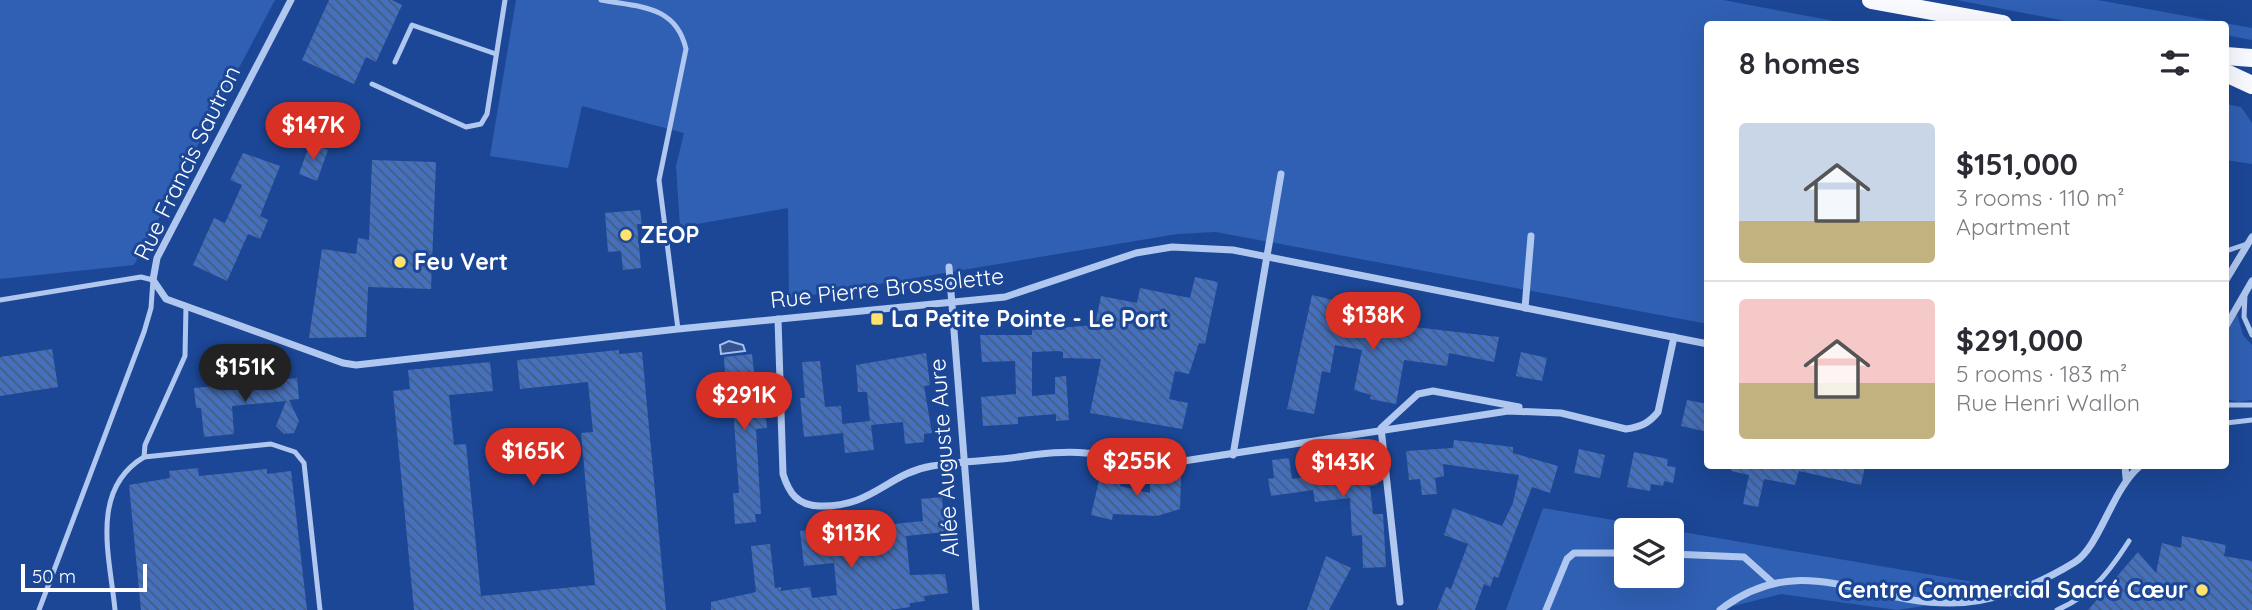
<!DOCTYPE html>
<html lang="en">
<head>
<meta charset="utf-8">
<style>
  body { margin:0; font-family:Quicksand,sans-serif; background:#f7f7f7; color:#2b2b33; height:100vh; display:flex; flex-direction:column; font-size:26px; white-space:nowrap }
  * { box-sizing:border-box; margin:0 }
  p { font-size:23px; color:#7c7c81 }
  .icon { flex:none; width:38px; height:38px; fill:none; stroke:currentColor; stroke-width:2; stroke-linecap:round; stroke-linejoin:round }
  .map { position:relative; flex:1; overflow:hidden }
  .side { position:absolute; left:1704px; top:21px; width:525px; height:448px; display:flex; flex-direction:column; background:#fff; border-radius:7px; box-shadow:0 7px 28px #0002 }
  .side>* { flex:none }
  .controls { position:absolute; left:1614px; top:518px; display:grid; gap:14px }
  .controls a { display:grid; place-items:center; width:70px; height:70px; border-radius:7px; background:#fff; box-shadow:0 7px 28px #0002; font-size:35px }
  .scale { position:absolute; left:21px; bottom:18px; width:126px; box-sizing:border-box; padding-left:7px; border:4px solid #fff; border-top:0; font-size:19px; line-height:24px; white-space:nowrap; color:#fff; -webkit-text-stroke:5px #1c4796; paint-order:stroke }
  .price { position:absolute; translate:-50% -60px; padding:0 16px; border-radius:24px; background:#d93025; color:#fff; font-size:23px; line-height:46px; filter:drop-shadow(0 2px 4px #0008) }
  .price::after { content:''; position:absolute; left:50%; top:42px; width:21px; height:16px; margin-left:-10px; background:inherit; clip-path:polygon(0 0,100% 0,50% 100%) }
  .price.active { background:#222; color:#fff }
  ul { padding:0; list-style:none }
  li { display:flex; align-items:center; gap:21px; height:175px; padding:0 35px }
  li+li { border-top:2px solid #e1e1e2 }
  li span { display:grid; place-items:center; flex:none; width:196px; height:140px; border-radius:7px; color:#555 }
  li>.icon { margin-inline-start:auto }
  span .icon { width:84px; height:84px; fill:#fffc; stroke-width:1 }
  li b { font-size:30px }
  h2 { display:flex; justify-content:space-between; align-items:center; height:84px; padding:0 35px; font-size:30px }
  .map>svg:first-child { display:block }
  .green { fill:#3060b4 }
  .water { fill:#35548e; stroke:#a3c1f1; stroke-width:2 }
  .building { fill:url(#building-back-hatch) }
  .lines { fill:none; stroke-linecap:round; stroke-linejoin:round }
  .service { stroke:#b0c7ef; stroke-width:5 }
  .minor { stroke:#b0c7ef; stroke-width:7 }
  .primary { stroke:#f8faff; stroke-width:18 }
  .poi-dot { fill:#ffe16e; stroke:#1c4796; stroke-width:2.5 }
  .labels { text-anchor:middle; stroke-width:6; stroke-linejoin:round; paint-order:stroke }
  .street-label { font-size:23px; fill:#fff; stroke:#1c4796 }
  .poi-label { font-size:23px; font-weight:bold; fill:#fff; stroke:#1c4796; text-anchor:start }
</style>
</head>
<body>
<div class="map">
<svg width="2252" height="610" viewBox="0 0 2252 610">
  <defs>
    <pattern id="building-back-hatch" width="6" height="6" patternUnits="userSpaceOnUse" patternTransform="scale(1.75)"><rect width="6" height="6" fill="#4470bd"/><path d="M-1 5l2 2M0 0l6 6M5-1l2 2" fill="none" stroke="#485c7f"/></pattern>
  </defs>
  <rect width="100%" height="100%" fill="#1c4796"/>
  <!-- green -->
  <g class="green">
    <polygon points="0,0 275,0 134,265 0,279"/>
    <polygon points="516,0 1723,0 1850,24 1708,24 1708,324 1216,232 1177,234 789,299 788,208 680,227 676,166 684,133 582,106 568,168 490,156"/>
    <polygon points="1957,0 2098,0 2252,28 2252,40 2226,35 2226,24 2081,24"/>
    <polygon points="2226,104 2241,107 2252,123 2252,164 2226,160"/>
    <polygon points="2237,314 2243,335 2252,345 2252,400 2238,402 2226,399 2226,332"/>
    <polygon points="1543,508 1671,530 1626,530 1626,576 1671,576 1671,530 2026,591 1897,610 1781,594 1717,610 1506,610"/>
  </g>
  <!-- water -->
  <polygon class="water" points="729,341 743,345 745,351 721,354 720,345"/>
  <!-- building -->
  <g class="building">
    <polygon points="329,0 392,0 402,5 376,62 366,57 354,84 302,60"/>
    <polygon points="310,143 328,150 317,181 299,174"/>
    <polygon points="243,153 280,166 260,216 268,220 260,239 248,234 227,281 193,265 214,218 225,223 242,185 230,180"/>
    <polygon points="372,160 436,162 431,289 368,287 366,337 309,338 322,249 356,254 358,238 369,240"/>
    <polygon points="640,210 642,224 637,224 641,268 623,270 621,251 608,252 605,213"/>
    <polygon points="1195,277 1218,282 1205,344 1199,343 1189,374 1175,371 1169,399 1188,403 1182,429 1090,413 1101,359 1063,358 1063,352 1059,351 1032,352 1032,396 1055,394 1055,377 1066,376 1069,420 1056,421 1056,414 1018,417 1018,424 983,426 981,397 1016,394 1015,361 982,362 980,335 1032,335 1032,330 1095,325 1101,296 1137,303 1140,288 1190,298"/>
    <polygon points="1312,295 1342,302 1341,305 1350,307 1349,314 1397,325 1499,337 1494,362 1449,353 1447,366 1404,360 1396,404 1370,399 1371,395 1354,390 1362,350 1335,345 1330,373 1322,371 1314,414 1287,409"/>
    <polygon points="52,349 58,387 0,396 0,357"/>
    <polygon points="619,350 619,354 642,352 666,610 414,610 393,391 410,389 408,370 490,362 493,391 449,395 454,445 466,444 481,596 595,585 581,433 593,432 588,382 520,389 517,360"/>
    <polygon points="1521,352 1547,358 1542,381 1516,376"/>
    <polygon points="926,353 930,385 924,386 932,433 924,434 924,442 905,444 903,422 871,425 874,450 845,453 842,424 870,421 867,392 858,392 856,365"/>
    <polygon points="752,354 757,398 764,398 767,428 756,429 761,514 755,514 756,522 735,524 733,493 739,493 732,392 715,393 713,375 725,374 724,357"/>
    <polygon points="820,361 825,407 841,406 843,433 804,437 800,398 805,398 802,362"/>
    <polygon points="297,378 299,399 289,400 299,421 294,433 284,434 276,426 286,401 232,406 234,434 204,437 201,408 196,408 194,388"/>
    <polygon points="1687,400 1708,404 1708,432 1681,426"/>
    <polygon points="1454,440 1513,447 1513,453 1558,466 1550,493 1532,487 1498,578 1494,576 1490,587 1484,584 1475,610 1437,610 1446,587 1451,589 1468,544 1444,535 1453,508 1502,526 1513,503 1519,475 1443,464 1444,476 1435,478 1437,494 1422,495 1420,479 1409,480 1406,451 1453,448"/>
    <polygon points="1579,449 1605,455 1600,478 1574,473"/>
    <polygon points="1634,452 1668,459 1667,466 1676,467 1673,483 1664,481 1663,486 1651,484 1650,491 1627,487"/>
    <polygon points="1373,454 1378,485 1370,486 1373,514 1383,514 1386,567 1363,568 1362,535 1352,536 1350,498 1315,502 1313,490 1271,496 1268,479 1274,478 1272,460 1289,458 1292,479 1340,472 1339,466 1348,466 1347,457"/>
    <polygon points="1732,466 1865,466 1861,485 1799,471 1800,467 1795,485 1764,479 1758,507 1743,504 1749,475 1731,471"/>
    <polygon points="198,468 199,476 267,469 267,474 291,471 307,610 141,610 129,485 170,478 169,471"/>
    <polygon points="1150,475 1181,476 1180,509 1157,516 1113,514 1112,520 1091,515 1100,476 1121,480 1120,486 1150,493"/>
    <polygon points="942,497 945,532 906,536 910,575 945,574 948,593 924,596 925,601 910,603 910,607 890,610 711,610 711,602 756,592 751,546 770,544 775,588 781,587 781,591 810,587 812,598 837,595 834,563 804,566 800,531 831,527 832,536 884,531 884,525 923,521 921,499"/>
    <polygon points="2182,536 2226,545 2224,556 2252,561 2252,610 2088,610 2138,552 2156,573 2162,543 2181,548"/>
    <polygon points="1326,556 1351,568 1329,610 1307,610"/>
  </g>
  <g class="lines">
    <!-- service -->
    <g class="service">
      <path d="M601,0C639,7 676,5 686,49L659,180L678,329"/>
      <polyline points="395,62 412,25 496,54"/>
      <polyline points="372,84 466,127 481,124 487,114 505,0"/>
      <polyline points="2226,251 2247,244"/>
      <polyline points="2245,295 2244,317 2252,335"/>
      <polyline points="0,300 141,277 153,280 151,308 144,332 39,610"/>
      <polyline points="186,306 185,356 145,445 144,457 271,444 295,452 304,463 320,610"/>
      <polyline points="2226,405 2252,405"/>
      <polyline points="2226,423 2252,420"/>
      <path d="M115,610C110,557 89,490 144,457"/>
      <path d="M2057,610C2092,595 2109,572 2129,541"/>
    </g>
    <!-- minor -->
    <g class="minor">
      <polyline points="291,0 157,258 153,280 166,299 343,363 356,365 678,329 1005,297 1136,253 1172,247 1233,250 1708,344"/>
      <polyline points="949,267 976,610"/>
      <polyline points="2226,280 2252,237"/>
      <polyline points="1525,308 1531,236"/>
      <path d="M778,319L783,474C789,493 797,505 819,506C872,508 888,473 932,466C954,462 978,461 1001,459C1029,456 1058,450 1086,453C1113,455 1137,465 1164,464L1508,411L1561,413L1626,429C1641,427 1649,423 1658,412L1674,337"/>
      <polyline points="2226,326 2252,281"/>
      <polyline points="1233,455 1281,174"/>
      <polyline points="2125,466 2126,478"/>
      <polyline points="1671,554 1744,557 1773,583"/>
      <polyline points="1400,602 1381,428 1418,394 1433,391 1519,407"/>
      <polyline points="1546,610 1567,559 1574,553 1626,553"/>
      <path d="M1720,610C1801,548 1863,603 1950,603C1993,603 2038,585 2075,562C2100,546 2112,489 2140,466"/>
    </g>
    <!-- primary -->
    <g class="primary">
      <polyline points="1871,0 2003,24"/>
      <polyline points="2226,56 2252,58"/>
      <polyline points="2226,73 2252,85"/>
    </g>
  </g>
  <!-- markers -->
  <g class="poi-dot">
    <circle cx="626" cy="235" r="7"/>
    <circle cx="400" cy="262" r="7"/>
    <rect x="870" y="312" width="14" height="14" rx="3.5"/>
    <circle cx="2202" cy="590" r="7"/>
  </g>
  <g class="labels">
    <!-- street labels -->
    <g class="street-label">
      <text transform="translate(187 163) rotate(-64)" y="8">Rue Francis Sautron</text>
      <text transform="translate(887 288) rotate(-6)" y="8">Rue Pierre Brossolette</text>
      <text transform="translate(944 458) rotate(-94)" y="8">Allée Auguste Aure</text>
    </g>
    <!-- poi labels -->
    <g class="poi-label">
      <text x="640" y="243">ZEOP</text>
      <text x="414" y="270">Feu Vert</text>
      <text x="891" y="327">La Petite Pointe - Le Port</text>
      <text x="2188" y="598" text-anchor="end">Centre Commercial Sacré Cœur</text>
    </g>
  </g>
</svg>
<div class="controls">
<a><svg class="icon" aria-label="layers" viewBox="0 0 24 24"><path d="M12 4l9 5-9 5-9-5zM3 14l9 5 9-5"/></svg></a>
</div>
<div class="scale">50 m</div>
<b class="price" style="left:313px;top:162px">$147K</b>
<b class="price" style="left:1373px;top:352px">$138K</b>
<b class="price active" style="left:245px;top:404px">$151K</b>
<b class="price" style="left:744px;top:432px">$291K</b>
<b class="price" style="left:533px;top:488px">$165K</b>
<b class="price" style="left:1137px;top:498px">$255K</b>
<b class="price" style="left:1343px;top:499px">$143K</b>
<b class="price" style="left:851px;top:570px">$113K</b>
<section class="side">
<h2>8 homes<svg class="icon" aria-label="filters" viewBox="0 0 24 24"><path d="M4 7h16M4 17h16"/><circle cx="9" cy="7" r="2"/><circle cx="15" cy="17" r="2"/></svg></h2>
<ul>
<li><span style="background:linear-gradient(#c9d6e8 70%,#c2b280 0)"><svg class="icon" aria-label="home" viewBox="0 0 24 24"><path d="M3 11l9-7 9 7M6 9v11h12V9"/></svg></span><div><b>$151,000</b><p>3 rooms · 110 m²</p><p>Apartment</p></div></li>
<li><span style="background:linear-gradient(#f6c9c9 60%,#c2b280 0)"><svg class="icon" aria-label="home" viewBox="0 0 24 24"><path d="M3 11l9-7 9 7M6 9v11h12V9"/></svg></span><div><b>$291,000</b><p>5 rooms · 183 m²</p><p>Rue Henri Wallon</p></div></li>
</ul>
</section>
</div>
</body>
</html>
